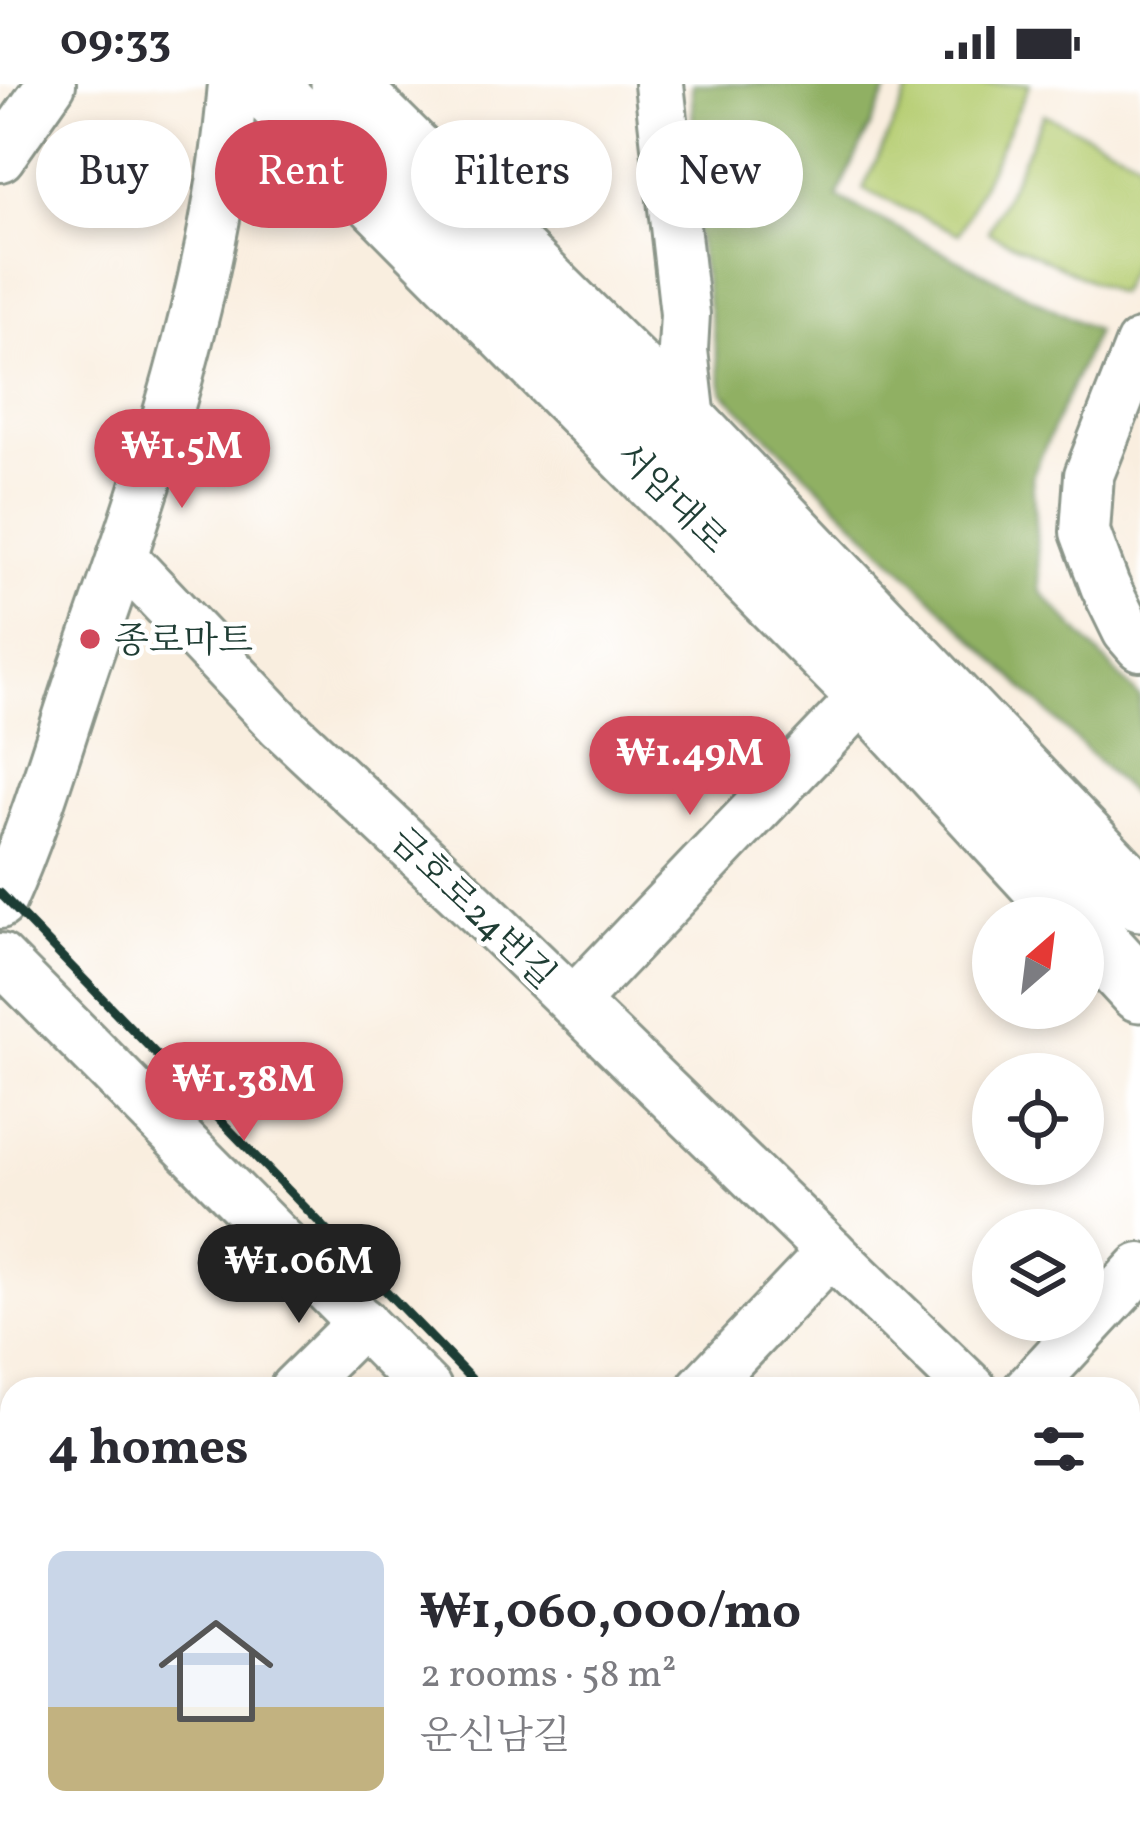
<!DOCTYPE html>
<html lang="en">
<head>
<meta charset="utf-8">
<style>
  body { margin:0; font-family:Vollkorn,"Noto Serif KR",serif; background:#f7f7f7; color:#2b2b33; height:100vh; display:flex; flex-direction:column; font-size:45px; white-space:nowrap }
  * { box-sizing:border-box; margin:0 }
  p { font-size:39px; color:#7c7c81 }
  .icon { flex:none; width:66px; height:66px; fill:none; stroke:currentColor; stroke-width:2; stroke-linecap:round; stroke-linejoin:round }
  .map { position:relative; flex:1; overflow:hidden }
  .details { position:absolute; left:0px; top:1293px; width:1140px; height:468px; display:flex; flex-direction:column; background:#fff; border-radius:36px 36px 0 0; box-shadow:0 6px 18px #0003 }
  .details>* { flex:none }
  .banner { position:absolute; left:36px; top:36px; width:1068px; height:108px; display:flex; gap:24px }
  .needle { width:78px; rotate:28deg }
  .buttons { position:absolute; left:972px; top:813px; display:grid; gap:24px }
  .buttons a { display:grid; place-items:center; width:132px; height:132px; border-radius:50%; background:#fff; box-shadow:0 6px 18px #0003; font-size:60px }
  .price { position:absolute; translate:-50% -102px; padding:0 27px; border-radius:42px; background:#d1495b; color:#fff; font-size:39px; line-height:78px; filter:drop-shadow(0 3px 6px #0008) }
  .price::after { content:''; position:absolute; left:50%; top:72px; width:36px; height:27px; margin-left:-18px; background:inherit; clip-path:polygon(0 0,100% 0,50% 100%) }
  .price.on { background:#222; color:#fff }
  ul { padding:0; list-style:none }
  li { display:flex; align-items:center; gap:36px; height:300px; padding:0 48px }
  li span { display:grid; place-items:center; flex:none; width:336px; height:240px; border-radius:18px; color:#555 }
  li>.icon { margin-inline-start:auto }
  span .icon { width:144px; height:144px; fill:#fffc; stroke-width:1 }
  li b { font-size:51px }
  h2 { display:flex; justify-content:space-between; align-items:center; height:144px; padding:0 48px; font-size:51px }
  .pill { padding:0 42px; border-radius:54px; background:#fff; box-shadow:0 6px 18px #0003; font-size:42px; line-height:108px }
  .pill.on { background:#d1495b; color:#fff }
  .status { display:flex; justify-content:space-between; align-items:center; height:84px; padding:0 60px; background:#fff; direction:ltr }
  .status svg { height:33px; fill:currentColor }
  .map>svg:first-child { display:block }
  .green { fill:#b6cd72; stroke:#6a8553; stroke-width:3 }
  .forest { fill:#90b064; stroke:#58764c; stroke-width:3 }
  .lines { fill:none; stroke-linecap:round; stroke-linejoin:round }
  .minor-casing { stroke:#8c968a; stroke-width:54 }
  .major-casing { stroke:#8c968a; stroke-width:69 }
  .minor { stroke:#fff; stroke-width:48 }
  .major { stroke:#fff; stroke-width:63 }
  .rail { stroke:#1f3d34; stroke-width:9 }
  .poi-dot { fill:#d1495b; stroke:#fff; stroke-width:4.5 }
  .labels { text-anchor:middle; stroke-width:9; stroke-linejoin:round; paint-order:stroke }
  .street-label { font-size:36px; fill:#1f3d34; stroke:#fff }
  .poi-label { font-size:36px; fill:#1f3d34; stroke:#fff; text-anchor:start }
</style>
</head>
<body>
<div class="status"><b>09:33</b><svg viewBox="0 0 49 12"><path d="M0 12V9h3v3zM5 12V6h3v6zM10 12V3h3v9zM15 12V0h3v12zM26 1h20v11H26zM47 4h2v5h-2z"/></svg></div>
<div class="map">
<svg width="1140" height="1761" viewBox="0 0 1140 1761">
  <rect width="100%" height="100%" fill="#fff"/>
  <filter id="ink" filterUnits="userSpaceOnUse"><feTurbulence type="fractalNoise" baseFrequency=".00833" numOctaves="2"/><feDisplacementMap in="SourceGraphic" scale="24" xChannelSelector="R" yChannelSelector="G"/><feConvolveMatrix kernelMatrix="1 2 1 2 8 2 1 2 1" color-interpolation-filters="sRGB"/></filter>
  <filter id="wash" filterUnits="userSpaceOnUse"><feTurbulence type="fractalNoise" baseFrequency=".004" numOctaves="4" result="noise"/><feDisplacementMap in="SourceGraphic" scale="48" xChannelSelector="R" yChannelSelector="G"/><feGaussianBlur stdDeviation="2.7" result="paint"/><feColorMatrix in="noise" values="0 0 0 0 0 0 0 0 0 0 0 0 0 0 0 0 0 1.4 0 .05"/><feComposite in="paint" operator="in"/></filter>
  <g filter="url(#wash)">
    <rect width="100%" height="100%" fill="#f9eedf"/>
    <!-- green -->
    <g class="green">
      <polygon points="912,0 1030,0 959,150 863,105"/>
      <polygon points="1044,30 1140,76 1140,164 1118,210 988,148"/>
    </g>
    <!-- forest -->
    <polygon class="forest" points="692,0 890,0 837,113 1096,247 1032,392 1040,507 1140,614 1140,719 723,308 694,133"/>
  </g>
  <g filter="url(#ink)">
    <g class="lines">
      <!-- minor casing -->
      <g class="minor-casing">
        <g id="minor">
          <polyline points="659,0 685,230 683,266 692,345"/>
          <polyline points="0,73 51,0"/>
          <polyline points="1140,261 1089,391 1085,448 1105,502 1127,547 1140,562"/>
          <polyline points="122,473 281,641 472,820 972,1305"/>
          <path d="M0,820C35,743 58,660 85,580C151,391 217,201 233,0"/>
          <polyline points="0,874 427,1305"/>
          <polyline points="573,918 867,609"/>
          <polyline points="294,1305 362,1238"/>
          <polyline points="701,1305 831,1168"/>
          <polyline points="1028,1305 1140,1184"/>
          <polyline points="0,1497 12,1509"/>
          <polyline points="1128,1729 1140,1723"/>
          <polyline points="431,1749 479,1761"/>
          <polyline points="855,1749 866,1761"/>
          <polyline points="65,1761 86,1749"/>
          <polyline points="907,1761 919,1756 950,1761"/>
          <polyline points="1062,1761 1086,1749"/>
        </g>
      </g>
      <!-- major casing -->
      <g class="major-casing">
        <g id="major">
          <polyline points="263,0 867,609 1074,834"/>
          <polyline points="343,0 692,345 1140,815"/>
          <polyline points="1083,844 1140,906"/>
        </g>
      </g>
      <!-- minor -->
      <use href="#minor" class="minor"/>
      <!-- major -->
      <use href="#major" class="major"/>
      <!-- rail -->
      <g class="rail">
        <polyline points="0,809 481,1305"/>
        <polyline points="912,1749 924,1761"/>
      </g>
    </g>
  </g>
  <!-- markers -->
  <circle class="poi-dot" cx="90" cy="555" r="12"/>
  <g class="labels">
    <!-- street labels -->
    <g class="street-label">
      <text transform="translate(673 413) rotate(45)" y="13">서암대로</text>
      <text transform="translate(474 823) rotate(44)" y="13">금호로24번길</text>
    </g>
    <!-- poi labels -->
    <g class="poi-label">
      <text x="114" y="568">종로마트</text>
    </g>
  </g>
</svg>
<div class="buttons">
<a><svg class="needle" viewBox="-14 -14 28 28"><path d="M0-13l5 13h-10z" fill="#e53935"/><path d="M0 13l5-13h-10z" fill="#7c7c81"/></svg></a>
<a><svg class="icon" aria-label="locate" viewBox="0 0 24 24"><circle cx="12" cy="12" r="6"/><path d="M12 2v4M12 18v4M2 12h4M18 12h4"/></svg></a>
<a><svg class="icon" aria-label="layers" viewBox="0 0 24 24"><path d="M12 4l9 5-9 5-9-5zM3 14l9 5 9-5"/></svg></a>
</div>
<b class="price" style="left:182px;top:427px">₩1.5M</b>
<b class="price" style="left:690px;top:734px">₩1.49M</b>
<b class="price" style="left:244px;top:1060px">₩1.38M</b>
<b class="price on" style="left:299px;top:1242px">₩1.06M</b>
<div class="banner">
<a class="pill">Buy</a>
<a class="pill on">Rent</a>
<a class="pill">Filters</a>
<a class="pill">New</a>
</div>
<section class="details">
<h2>4 homes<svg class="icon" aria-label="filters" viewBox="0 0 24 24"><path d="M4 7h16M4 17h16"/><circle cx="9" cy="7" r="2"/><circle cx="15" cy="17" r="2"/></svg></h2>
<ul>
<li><span style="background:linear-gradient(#c9d6e8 65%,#c2b280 0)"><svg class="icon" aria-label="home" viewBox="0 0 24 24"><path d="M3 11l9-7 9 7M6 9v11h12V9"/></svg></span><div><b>₩1,060,000/mo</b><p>2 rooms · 58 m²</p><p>운신남길</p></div></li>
</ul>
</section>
</div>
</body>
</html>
